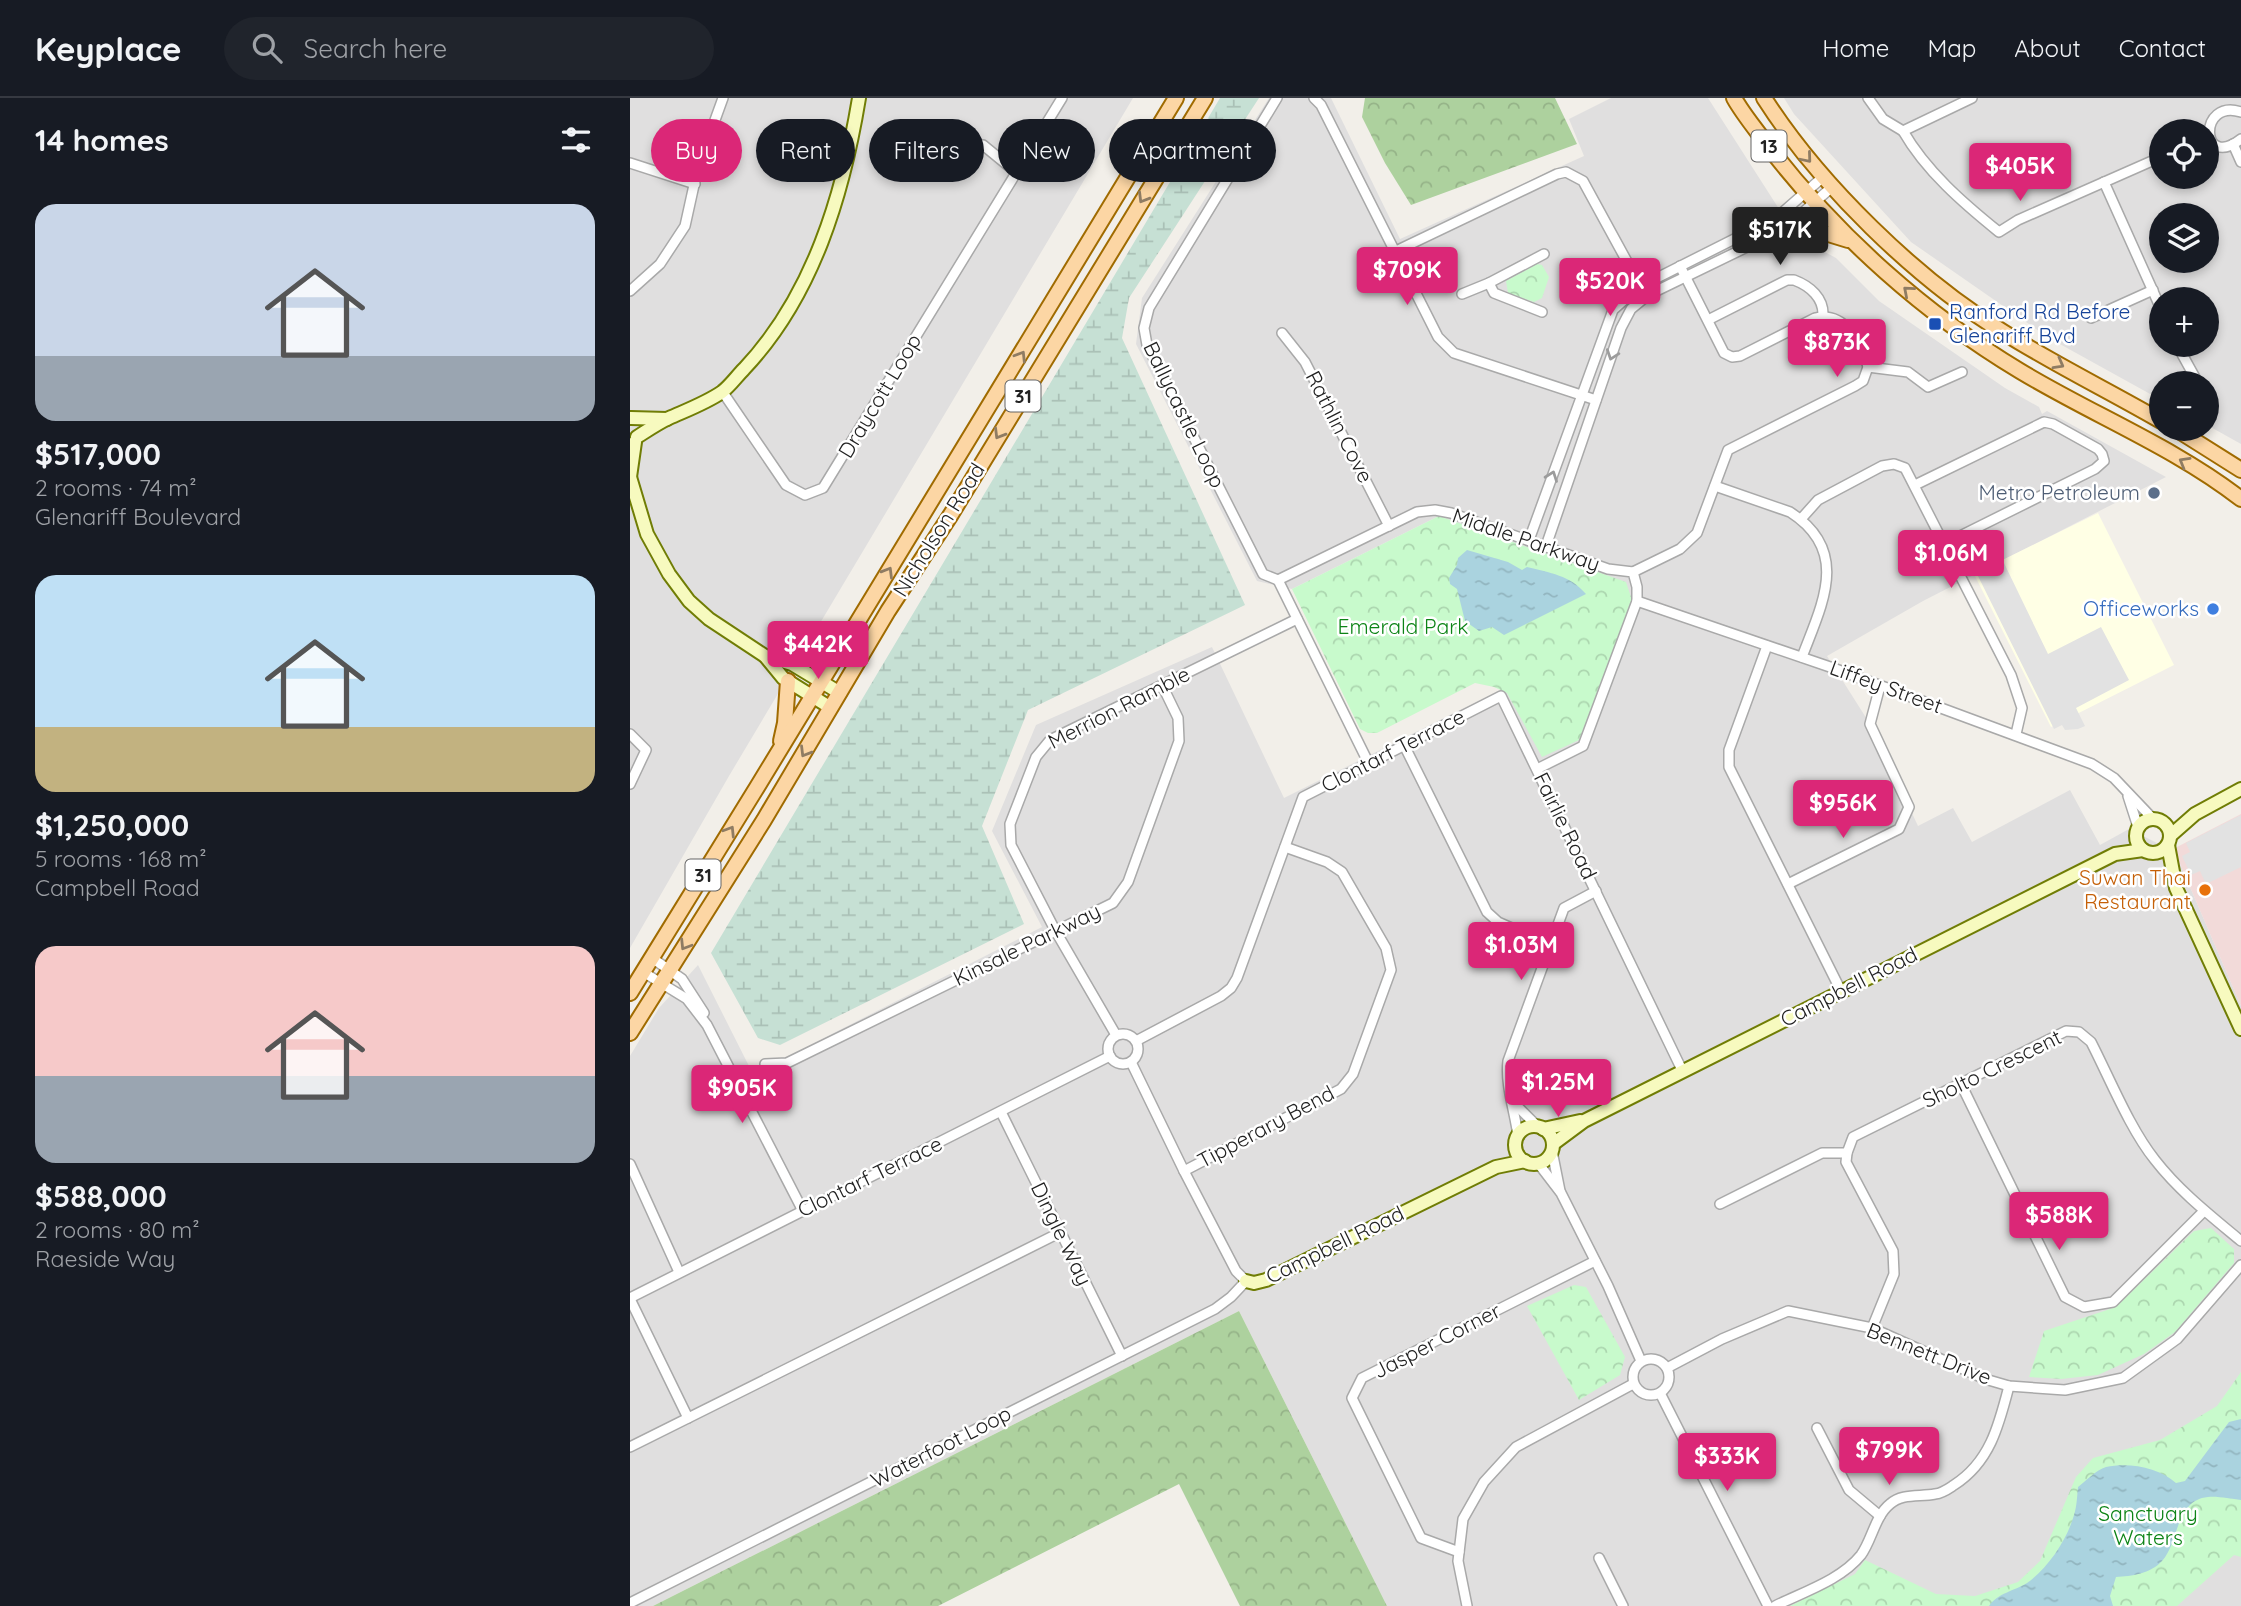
<!DOCTYPE html>
<html lang="en">
<head>
<meta charset="utf-8">
<style>
  body { margin:0; font-family:Quicksand,sans-serif; background:#20242c; color:#f1f3f6; height:100vh; display:flex; flex-direction:column; font-size:26px; white-space:nowrap }
  * { box-sizing:border-box; margin:0 }
  p { font-size:23px; color:#9ea1a6 }
  .icon { flex:none; width:38px; height:38px; fill:none; stroke:currentColor; stroke-width:2; stroke-linecap:round; stroke-linejoin:round }
  .map { position:relative; flex:1; overflow:hidden }
  .drawer { display:flex; flex-direction:column; background:#171b24; width:630px }
  .drawer>* { flex:none }
  .guide { position:absolute; left:21px; top:21px; width:665px; height:63px; display:flex; gap:14px }
  .controls { position:absolute; left:1519px; top:21px; display:grid; gap:14px }
  .controls a { display:grid; place-items:center; width:70px; height:70px; border-radius:50%; background:#171b24; box-shadow:0 4px 10px #0003; font-size:35px }
  .price { position:absolute; translate:-50% -60px; padding:0 16px; border-radius:7px; background:#db2777; color:#fff; font-size:23px; line-height:46px; filter:drop-shadow(0 2px 4px #0008) }
  .price::after { content:''; position:absolute; left:50%; top:42px; width:21px; height:16px; margin-left:-10px; background:inherit; clip-path:polygon(0 0,100% 0,50% 100%) }
  .price.on { background:#222; color:#fff }
  ul { padding:0; list-style:none }
  li { display:grid; align-content:center; gap:14px; height:371px; padding:0 35px }
  li span { display:grid; place-items:center; height:217px; border-radius:21px; color:#555 }
  li>.icon { margin-inline-start:auto }
  span .icon { width:126px; height:126px; fill:#fffc; stroke-width:1 }
  li b { font-size:30px }
  h2 { display:flex; justify-content:space-between; align-items:center; height:84px; padding:0 35px; font-size:30px }
  .tag { padding:0 24px; border-radius:32px; background:#171b24; box-shadow:0 4px 10px #0003; font-size:24px; line-height:63px }
  .tag.on { background:#db2777; color:#fff }
  header { display:flex; align-items:center; gap:42px; box-sizing:border-box; height:98px; padding:0 35px; background:#171b24; border-bottom:2px solid #363941 }
  header strong { font-size:33px }
  nav { display:flex; gap:38px; margin-inline-start:auto; font-size:24px }
  .search { width:490px; height:63px; background:#20242c; display:flex; align-items:center; gap:18px; box-sizing:border-box; padding:0 24px; border-radius:38px; color:#9ea1a6; font-size:26px }
  main { display:flex; flex:1; min-height:0 }
  .map>svg:first-child { display:block }
  .residential { fill:#e0dfdf; fill-rule:evenodd }
  .commercial { fill:#f2dad9 }
  .education { fill:#ffffe5 }
  .forest { fill:url(#forest-crowns) }
  .wetland { fill:url(#wetland-marsh) }
  .park { fill:url(#park-crowns) }
  .parking { fill:#e2e2e2 }
  .water { fill:url(#water-ripples) }
  .lines { fill:none; stroke-linecap:round; stroke-linejoin:round }
  .street-casing { stroke:#a9a9a9; stroke-width:12 }
  .secondary-casing { stroke:#707d05; stroke-width:16 }
  .primary-casing { stroke:#a06b00; stroke-width:18 }
  .street { stroke:#fff; stroke-width:9 }
  .secondary { stroke:#f7fabf; stroke-width:12 }
  .primary { stroke:#fcd6a4; stroke-width:14 }
  .oneway { stroke:#8f7c63 }
  .oneway2 { stroke:#9c9c9c }
  .transit-dot { fill:#1a4fb4; stroke:#fff; stroke-width:2.5 }
  .service-dot { fill:#5c6f8a; stroke:#fff; stroke-width:2.5 }
  .shop-dot { fill:#3f7fe0; stroke:#fff; stroke-width:2.5 }
  .food-dot { fill:#e8710a; stroke:#fff; stroke-width:2.5 }
  .labels { text-anchor:middle; stroke-width:5; stroke-linejoin:round; paint-order:stroke }
  .shield { fill:#fff; stroke:#646464; stroke-width:2 }
  .shield-label { font-size:19px; font-weight:bold; fill:#222 }
  .transit-label { font-size:21px; fill:#164399; stroke:#fff; text-anchor:start }
  .street-label { font-size:21px; fill:#222; stroke:#fff }
  .service-label { font-size:21px; fill:#4e5e75; stroke:#fff; text-anchor:end }
  .shop-label { font-size:21px; fill:#366cbe; stroke:#fff; text-anchor:end }
  .park-label { font-size:21px; fill:#0c8416; stroke:#fff }
  .food-label { font-size:21px; fill:#c56008; stroke:#fff; text-anchor:end }
</style>
</head>
<body>
<header>
<strong>Keyplace</strong>
<div class="search"><svg class="icon" aria-label="search" viewBox="0 0 24 24"><circle cx="10" cy="10" r="6"/><path d="M15 15l6 6"/></svg>Search here</div>
<nav><a>Home</a><a>Map</a><a>About</a><a>Contact</a></nav>
</header>
<main>
<section class="drawer">
<h2>14 homes<svg class="icon" aria-label="filters" viewBox="0 0 24 24"><path d="M4 7h16M4 17h16"/><circle cx="9" cy="7" r="2"/><circle cx="15" cy="17" r="2"/></svg></h2>
<ul>
<li><span style="background:linear-gradient(#c9d6e8 70%,#9aa5b1 0)"><svg class="icon" aria-label="home" viewBox="0 0 24 24"><path d="M3 11l9-7 9 7M6 9v11h12V9"/></svg></span><div><b>$517,000</b><p>2 rooms · 74 m²</p><p>Glenariff Boulevard</p></div></li>
<li><span style="background:linear-gradient(#bfe0f5 70%,#c2b280 0)"><svg class="icon" aria-label="home" viewBox="0 0 24 24"><path d="M3 11l9-7 9 7M6 9v11h12V9"/></svg></span><div><b>$1,250,000</b><p>5 rooms · 168 m²</p><p>Campbell Road</p></div></li>
<li><span style="background:linear-gradient(#f6c9c9 60%,#9aa5b1 0)"><svg class="icon" aria-label="home" viewBox="0 0 24 24"><path d="M3 11l9-7 9 7M6 9v11h12V9"/></svg></span><div><b>$588,000</b><p>2 rooms · 80 m²</p><p>Raeside Way</p></div></li>
</ul>
</section>
<div class="map">
<svg width="1611" height="1508" viewBox="0 0 1611 1508">
  <defs>
    <pattern id="forest-crowns" width="20" height="18" patternUnits="userSpaceOnUse" patternTransform="scale(1.75)"><rect width="20" height="18" fill="#add19e"/><path d="M2 6a3 3 0 1 1 6 0M12 15a3 3 0 1 1 6 0" fill="none" stroke="#95b388"/></pattern>
    <pattern id="wetland-marsh" width="20" height="14" patternUnits="userSpaceOnUse" patternTransform="scale(1.75)"><rect width="20" height="14" fill="#c6e0d4"/><path d="M1 5h8M5 5V1M11 12h8M15 12V8" fill="none" stroke="#aac0b6"/></pattern>
    <pattern id="park-crowns" width="20" height="18" patternUnits="userSpaceOnUse" patternTransform="scale(1.75)"><rect width="20" height="18" fill="#c8facc"/><path d="M2 6a3 3 0 1 1 6 0M12 15a3 3 0 1 1 6 0" fill="none" stroke="#acd6af"/></pattern>
    <pattern id="water-ripples" width="26" height="14" patternUnits="userSpaceOnUse" patternTransform="scale(1.75)"><rect width="26" height="14" fill="#aad3df"/><path d="M2 4q2-2 4 0t4 0M15 11q2-2 4 0t4 0" fill="none" stroke="#92b5bf"/></pattern>
  </defs>
  <rect width="100%" height="100%" fill="#f2efe9"/>
  <!-- residential -->
  <g class="residential">
    <polygon points="0,0 503,0 99,678 0,850"/>
    <polygon points="639,0 701,0 770,141 954,58 939,21 981,0 1078,0 1167,139 1206,160 1249,203 1375,290 1409,309 1412,316 1417,313 1536,379 1293,503 1197,558 1240,626 1288,728 1323,710 1342,744 1440,692 1470,747 1499,731 1545,754 1611,908 1611,1508 757,1508 609,1213 23,1508 0,1508 0,958 29,910 68,867 123,976 412,829 362,733 406,627 582,549 654,700 876,589 824,424 809,418 662,491 627,483 506,246 512,200"/>
    <path d="M1154,0H1611V346L1577,327V285H1531V302L1419,240L1281,144L1164,16ZM1531,33H1577V79H1531ZM1531,117H1577V163H1531ZM1531,201H1577V247H1531Z"/>
  </g>
  <!-- commercial -->
  <polygon class="commercial" points="1611,716 1611,908 1545,754 1547,749"/>
  <!-- education -->
  <polygon class="education" points="1468,415 1544,567 1421,629 1344,476"/>
  <!-- forest -->
  <g class="forest">
    <polygon points="735,0 925,0 947,46 781,107 755,65 732,19"/>
    <polygon points="609,1213 757,1508 610,1508 549,1386 308,1508 23,1508"/>
  </g>
  <!-- wetland -->
  <polygon class="wetland" points="590,0 629,0 499,200 492,240 615,507 398,612 352,728 394,826 150,947 128,940 81,855"/>
  <!-- park -->
  <g class="park">
    <polygon points="907,166 912,167 919,179 912,200 904,204 878,195 876,183"/>
    <polygon points="809,418 996,484 1002,502 949,642 912,659 877,595 864,589 845,585 747,635 738,635 730,631 662,491"/>
    <polygon points="1581,1130 1604,1151 1604,1165 1545,1234 1514,1256 1468,1277 1431,1281 1399,1279 1414,1233 1486,1209 1564,1133"/>
    <polygon points="944,1187 956,1189 995,1259 990,1277 949,1302 897,1208"/>
    <polygon points="1611,1274 1611,1459 1604,1457 1547,1508 1160,1508 1225,1476 1235,1462 1306,1496 1345,1498 1388,1484 1410,1463 1446,1379 1463,1360 1530,1342 1587,1308"/>
  </g>
  <!-- parking -->
  <g class="parking">
    <polygon points="1374,465 1418,556 1471,529 1499,582 1446,610 1455,628 1448,631 1435,632 1432,627 1424,631 1348,478"/>
    <polygon points="1611,717 1611,769 1576,786 1570,773 1561,777 1552,758 1560,754 1556,745"/>
  </g>
  <!-- water -->
  <g class="water">
    <path d="M837,452L878,464L892,472L897,469C920,475 940,477 956,496L874,537L862,529L849,533L835,523L827,491L820,486L819,480L827,467L828,460Z"/>
    <path d="M1611,1321V1402C1601,1401 1588,1398 1578,1399C1545,1402 1549,1445 1532,1463C1520,1476 1502,1478 1486,1479L1480,1498L1483,1508H1359C1368,1495 1384,1493 1397,1485C1418,1470 1437,1442 1444,1417C1447,1408 1447,1398 1448,1389C1456,1383 1466,1372 1476,1369C1498,1364 1529,1369 1546,1385L1555,1383L1599,1324Z"/>
  </g>
  <g class="lines">
    <!-- street casing -->
    <g class="street-casing">
      <g id="street">
        <polyline points="647,0 519,210 514,230 517,247 633,476 648,482"/>
        <polyline points="684,0 691,7 808,239 824,255 966,302"/>
        <polyline points="1238,0 1253,21 1273,33 1342,0"/>
        <path d="M1611,14C1568,0 1570,73 1611,41"/>
        <path d="M1273,33C1296,73 1333,105 1369,134L1388,122L1531,59"/>
        <polyline points="1603,46 1611,64"/>
        <polyline points="353,47 386,74"/>
        <polyline points="0,65 65,86"/>
        <polyline points="1474,84 1531,211"/>
        <polyline points="766,153 927,76 936,74 953,83 1012,191"/>
        <polyline points="859,185 864,195 912,214"/>
        <polyline points="0,193 30,166 55,128 68,69 93,0"/>
        <polyline points="832,196 859,185 914,156"/>
        <polyline points="1461,220 1523,192"/>
        <path d="M1078,222L1157,182H1164C1180,188 1194,200 1193,218"/>
        <polyline points="652,235 675,264 759,428"/>
        <polyline points="1547,247 1568,285"/>
        <polyline points="1238,269 1278,274 1298,289 1332,274"/>
        <polyline points="92,293 156,387 175,397 193,390 432,0"/>
        <polyline points="1285,387 1414,324 1423,326 1468,351 1472,356 1474,363 1465,371 1314,446"/>
        <path d="M1085,388L1160,414C1221,453 1192,506 1172,559"/>
        <polyline points="1171,421 1188,402 1252,368 1264,366 1275,370 1381,577 1392,610 1386,636"/>
        <polyline points="899,442 983,212 1009,189 1138,124 1153,114 1193,79"/>
        <polyline points="916,448 991,230 1001,211 1018,197 1154,131 1202,89"/>
        <path d="M1003,474L1050,451L1067,435L1098,352L1225,288L1233,283L1238,269C1232,244 1214,213 1185,220L1110,258L1102,259L1094,255L1050,168"/>
        <polyline points="648,482 787,414 805,412 821,415 978,471 1003,474 1007,489 1007,503 953,648 907,671"/>
        <polyline points="648,482 738,664"/>
        <polyline points="1007,503 1203,570 1462,666 1484,680 1523,721"/>
        <polyline points="1137,548 1099,652 1099,669 1211,893"/>
        <polyline points="0,636 16,652 0,686"/>
        <polyline points="774,647 857,814 868,824 920,847"/>
        <polyline points="1498,698 1508,729"/>
        <polyline points="1158,786 1269,731 1279,709 1240,626 1250,588"/>
        <polyline points="22,860 52,881 74,915"/>
        <polyline points="13,874 57,901 77,927 173,1113"/>
        <circle cx="493" cy="951" r="15"/>
        <polyline points="486,937 425,832 381,747 380,726 406,659 420,642 667,521"/>
        <polyline points="506,943 591,898 601,890 607,880 673,699 871,598 1052,972"/>
        <polyline points="135,966 157,965 483,805 498,784 549,643 548,620 532,587"/>
        <polyline points="1331,986 1435,1199 1454,1209 1483,1204 1574,1113"/>
        <polyline points="884,1005 907,1028"/>
        <polyline points="371,1014 492,1258"/>
        <path d="M888,1038C885,1014 875,986 878,963L934,810L966,793"/>
        <polyline points="922,1053 930,1093"/>
        <polyline points="908,1065 931,1095 978,1188 1011,1263"/>
        <polyline points="0,1066 49,1174"/>
        <polyline points="554,1073 711,991 723,976 761,872 756,850 712,774 697,764 655,749"/>
        <polyline points="1090,1106 1192,1055 1217,1055"/>
        <polyline points="0,1200 480,958"/>
        <polyline points="0,1201 58,1320"/>
        <path d="M1242,1230L1264,1176L1263,1153L1216,1064L1217,1055L1223,1039L1436,933L1449,934L1461,944C1480,981 1500,1031 1525,1062C1549,1093 1581,1118 1611,1143"/>
        <circle cx="1021" cy="1279" r="18"/>
        <polyline points="1037,1270 1092,1241 1158,1213 1242,1230 1355,1281 1379,1288 1435,1292 1493,1280 1547,1241 1611,1167"/>
        <polyline points="1030,1295 1138,1508"/>
        <polyline points="1187,1330 1219,1392 1250,1418"/>
        <polyline points="0,1349 429,1135"/>
        <polyline points="829,1454 791,1440 722,1300 732,1280 965,1163"/>
        <polyline points="969,1460 993,1508"/>
        <polyline points="0,1505 585,1211 601,1199 616,1183 606,1173 554,1073 501,964"/>
        <polyline points="837,1508 828,1463 833,1421 854,1384 886,1349 1003,1286"/>
        <path d="M1145,1508C1173,1494 1211,1482 1231,1457C1242,1442 1245,1418 1260,1406C1272,1395 1290,1399 1305,1396C1313,1395 1318,1391 1324,1387C1360,1364 1369,1327 1379,1288"/>
      </g>
    </g>
    <!-- secondary casing -->
    <g class="secondary-casing">
      <g id="secondary">
        <polyline points="1,320 37,321"/>
        <path d="M7,339C18,332 28,325 39,320C57,312 76,305 92,294C100,288 107,278 114,271C183,198 213,97 229,0"/>
        <polyline points="0,379 17,436 39,476 59,503 79,521 135,558 162,566 210,595"/>
        <polyline points="0,379 5,344"/>
        <polyline points="135,558 153,580 201,610"/>
        <circle cx="1523" cy="738" r="17"/>
        <polyline points="1540,738 1565,716 1611,691"/>
        <polyline points="1538,747 1546,790 1611,931"/>
        <circle cx="904" cy="1047" r="19"/>
        <polyline points="913,1031 950,1023"/>
        <polyline points="923,1046 954,1023 1485,756 1513,752"/>
        <polyline points="616,1183 624,1185 636,1182 866,1069 895,1063"/>
      </g>
    </g>
    <!-- primary casing -->
    <g class="primary-casing">
      <g id="primary">
        <path d="M1104,0C1114,18 1129,35 1141,52C1209,139 1295,216 1390,273C1463,317 1544,349 1611,401"/>
        <path d="M1134,0C1189,86 1286,181 1373,234C1424,266 1479,293 1531,323"/>
        <polyline points="1154,131 1169,127 1218,142"/>
        <polyline points="1546,331 1611,372"/>
        <polyline points="151,643 155,625 158,583"/>
        <path d="M0,895C184,598 366,300 546,0"/>
        <polyline points="0,935 134,722 258,513 320,418 575,0"/>
      </g>
    </g>
    <!-- street -->
    <use href="#street" class="street"/>
    <!-- secondary -->
    <use href="#secondary" class="secondary"/>
    <!-- primary -->
    <use href="#primary" class="primary"/>
  </g>
  <!-- one-way arrows -->
  <defs><path id="oneway-chevron" d="M-2-3.5L2.5 0L-2 3.5" fill="none" stroke-width="1.6" stroke-linecap="round" stroke-linejoin="round" transform="scale(1.75)"/></defs>
  <g class="oneway">
    <use href="#oneway-chevron" transform="translate(1177 60) rotate(50)"/>
    <use href="#oneway-chevron" transform="translate(513 100) rotate(121)"/>
    <use href="#oneway-chevron" transform="translate(1278 193) rotate(-139)"/>
    <use href="#oneway-chevron" transform="translate(391 258) rotate(-58)"/>
    <use href="#oneway-chevron" transform="translate(1429 266) rotate(29)"/>
    <use href="#oneway-chevron" transform="translate(369 336) rotate(121)"/>
    <use href="#oneway-chevron" transform="translate(1554 364) rotate(-150)"/>
    <use href="#oneway-chevron" transform="translate(258 474) rotate(-59)"/>
    <use href="#oneway-chevron" transform="translate(175 654) rotate(121)"/>
    <use href="#oneway-chevron" transform="translate(100 733) rotate(-58)"/>
    <use href="#oneway-chevron" transform="translate(55 847) rotate(122)"/>
  </g>
  <g class="oneway2">
    <use href="#oneway-chevron" transform="translate(982 257) rotate(109)"/>
    <use href="#oneway-chevron" transform="translate(922 378) rotate(-70)"/>
  </g>
  <!-- markers -->
  <rect class="transit-dot" x="1298" y="219" width="14" height="14" rx="3.5"/>
  <circle class="service-dot" cx="1524" cy="395" r="7"/>
  <circle class="shop-dot" cx="1583" cy="511" r="7"/>
  <circle class="food-dot" cx="1575" cy="792" r="7"/>
  <g class="labels">
    <!-- shield labels -->
    <g class="shield">
      <rect x="1121.5" y="32.5" width="35" height="31" rx="5"/>
      <rect x="375.5" y="282.5" width="35" height="31" rx="5"/>
      <rect x="55.5" y="761.5" width="35" height="31" rx="5"/>
    </g>
    <g class="shield-label">
      <text x="1139" y="55">13</text>
      <text x="393" y="305">31</text>
      <text x="73" y="784">31</text>
    </g>
    <!-- transit labels -->
    <g class="transit-label">
      <text x="1319" y="221">Ranford Rd Before<tspan x="1319" dy="24">Glenariff Bvd</tspan></text>
    </g>
    <!-- street labels -->
    <g class="street-label">
      <text transform="translate(250 298) rotate(-59)" y="7">Draycott Loop</text>
      <text transform="translate(554 317) rotate(64)" y="7">Ballycastle Loop</text>
      <text transform="translate(709 329) rotate(63)" y="7">Rathlin Cove</text>
      <text transform="translate(309 432) rotate(-58)" y="7">Nicholson Road</text>
      <text transform="translate(896 442) rotate(19)" y="7">Middle Parkway</text>
      <text transform="translate(1256 589) rotate(20)" y="7">Liffey Street</text>
      <text transform="translate(489 610) rotate(-27)" y="7">Merrion Ramble</text>
      <text transform="translate(763 653) rotate(-27)" y="7">Clontarf Terrace</text>
      <text transform="translate(935 728) rotate(64)" y="7">Fairlie Road</text>
      <text transform="translate(397 847) rotate(-26)" y="7">Kinsale Parkway</text>
      <text transform="translate(1219 889) rotate(-27)" y="7">Campbell Road</text>
      <text transform="translate(1362 971) rotate(-26)" y="7">Sholto Crescent</text>
      <text transform="translate(636 1029) rotate(-28)" y="7">Tipperary Bend</text>
      <text transform="translate(240 1079) rotate(-26)" y="7">Clontarf Terrace</text>
      <text transform="translate(431 1136) rotate(64)" y="7">Dingle Way</text>
      <text transform="translate(705 1147) rotate(-26)" y="7">Campbell Road</text>
      <text transform="translate(807 1243) rotate(-27)" y="7">Jasper Corner</text>
      <text transform="translate(1299 1256) rotate(22)" y="7">Bennett Drive</text>
      <text transform="translate(311 1349) rotate(-27)" y="7">Waterfoot Loop</text>
    </g>
    <!-- service labels -->
    <g class="service-label">
      <text x="1510" y="402">Metro Petroleum</text>
    </g>
    <!-- shop labels -->
    <g class="shop-label">
      <text x="1569" y="518">Officeworks</text>
    </g>
    <!-- park labels -->
    <g class="park-label">
      <text x="773" y="536">Emerald Park</text>
      <text x="1518" y="1423">Sanctuary<tspan x="1518" dy="24">Waters</tspan></text>
    </g>
    <!-- food labels -->
    <g class="food-label">
      <text x="1561" y="787">Suwan Thai<tspan x="1561" dy="24">Restaurant</tspan></text>
    </g>
  </g>
</svg>
<div class="controls">
<a><svg class="icon" aria-label="locate" viewBox="0 0 24 24"><circle cx="12" cy="12" r="6"/><path d="M12 2v4M12 18v4M2 12h4M18 12h4"/></svg></a>
<a><svg class="icon" aria-label="layers" viewBox="0 0 24 24"><path d="M12 4l9 5-9 5-9-5zM3 14l9 5 9-5"/></svg></a>
<a>+</a>
<a>−</a>
</div>
<b class="price" style="left:1390px;top:105px">$405K</b>
<b class="price on" style="left:1150px;top:169px">$517K</b>
<b class="price" style="left:777px;top:209px">$709K</b>
<b class="price" style="left:980px;top:220px">$520K</b>
<b class="price" style="left:1207px;top:281px">$873K</b>
<b class="price" style="left:1321px;top:492px">$1.06M</b>
<b class="price" style="left:188px;top:583px">$442K</b>
<b class="price" style="left:1213px;top:742px">$956K</b>
<b class="price" style="left:891px;top:884px">$1.03M</b>
<b class="price" style="left:928px;top:1021px">$1.25M</b>
<b class="price" style="left:112px;top:1027px">$905K</b>
<b class="price" style="left:1429px;top:1154px">$588K</b>
<b class="price" style="left:1259px;top:1389px">$799K</b>
<b class="price" style="left:1097px;top:1395px">$333K</b>
<div class="guide">
<a class="tag on">Buy</a>
<a class="tag">Rent</a>
<a class="tag">Filters</a>
<a class="tag">New</a>
<a class="tag">Apartment</a>
</div>
</div>
</main>
</body>
</html>
